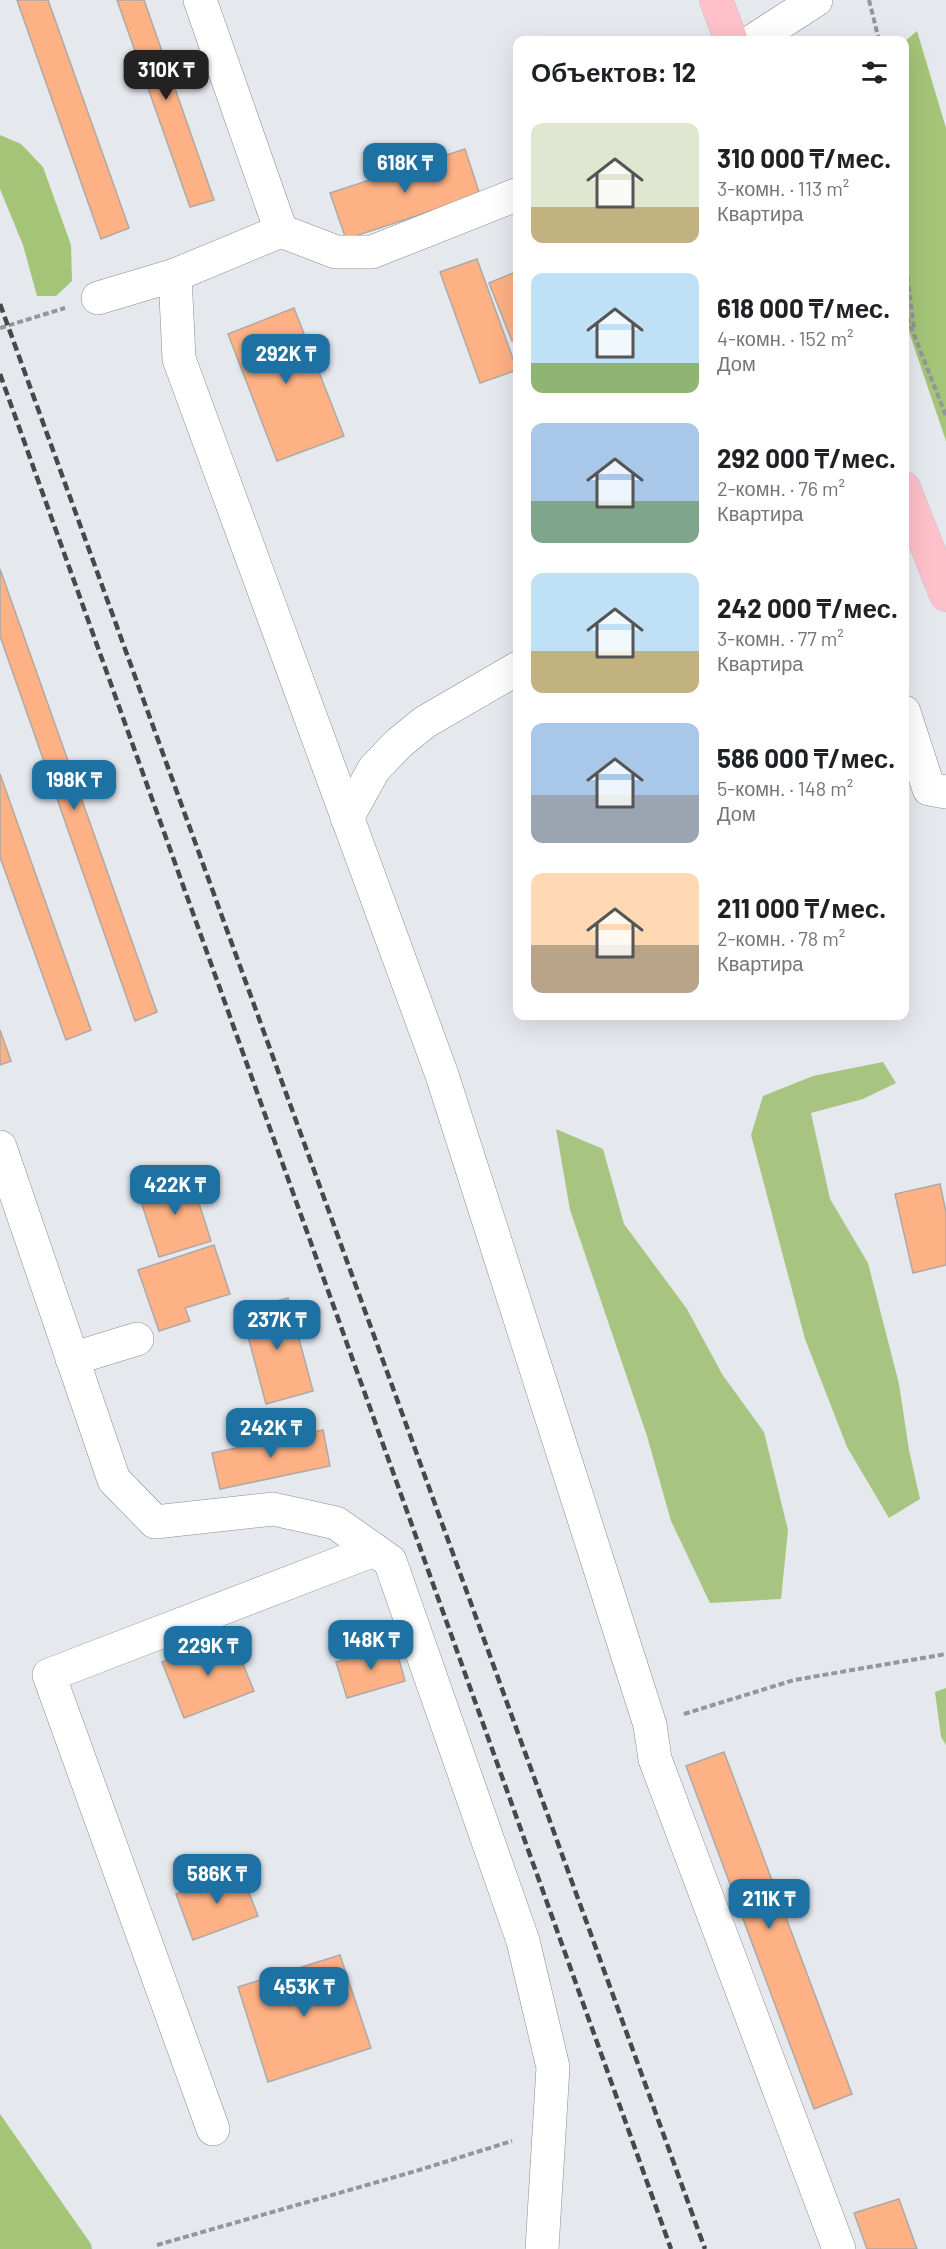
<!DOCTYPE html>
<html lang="ru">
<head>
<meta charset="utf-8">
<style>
  body { margin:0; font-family:Barlow,sans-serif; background:#f6f6f6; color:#202124; height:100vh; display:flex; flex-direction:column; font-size:22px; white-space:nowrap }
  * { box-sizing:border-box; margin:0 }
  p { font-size:20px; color:#757577 }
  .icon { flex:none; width:33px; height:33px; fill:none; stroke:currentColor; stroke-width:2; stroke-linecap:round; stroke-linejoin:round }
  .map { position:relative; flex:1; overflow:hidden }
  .sheet { position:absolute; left:513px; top:36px; width:396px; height:984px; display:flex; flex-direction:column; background:#fff; border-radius:12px; box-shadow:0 6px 24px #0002 }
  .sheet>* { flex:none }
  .price { position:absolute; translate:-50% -51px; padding:0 14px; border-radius:12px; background:#1e72a3; color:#fff; font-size:20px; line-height:39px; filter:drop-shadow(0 2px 3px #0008) }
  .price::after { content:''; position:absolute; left:50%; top:36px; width:18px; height:14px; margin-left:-9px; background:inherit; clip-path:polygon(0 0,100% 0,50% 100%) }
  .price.selected { background:#222; color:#fff }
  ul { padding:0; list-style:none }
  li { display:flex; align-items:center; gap:18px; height:150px; padding:0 18px }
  li span { display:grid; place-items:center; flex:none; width:168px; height:120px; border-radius:12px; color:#555 }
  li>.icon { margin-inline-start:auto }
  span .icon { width:72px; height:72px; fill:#fffc; stroke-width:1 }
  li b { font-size:26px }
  h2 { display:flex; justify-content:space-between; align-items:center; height:72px; padding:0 18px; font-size:26px }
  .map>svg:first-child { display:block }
  .green { fill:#a7c581 }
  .forest { fill:#a4c578 }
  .building { fill:#feb184; stroke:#afa9a6; stroke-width:1.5 }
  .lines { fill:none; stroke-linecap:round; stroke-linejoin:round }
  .minor-casing { stroke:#898c90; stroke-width:34 }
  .major-casing { stroke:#c4c5c5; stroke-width:34 }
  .path { stroke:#93969a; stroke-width:4; stroke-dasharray:6 3; stroke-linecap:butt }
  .minor { stroke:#fff; stroke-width:33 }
  .major { stroke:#fec0ca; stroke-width:33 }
  .rail { stroke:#46484b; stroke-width:4.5; stroke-dasharray:9 4.5; stroke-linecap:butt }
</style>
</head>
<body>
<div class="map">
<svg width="946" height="2249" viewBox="0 0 946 2249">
  <rect width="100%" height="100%" fill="#e5e8ed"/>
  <!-- green -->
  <g class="green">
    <polygon points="883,1062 896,1083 863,1099 811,1113 830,1199 868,1263 899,1384 909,1450 920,1499 889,1518 847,1447 805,1339 751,1135 763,1096 813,1076"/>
    <polygon points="556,1129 603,1149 624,1224 687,1309 722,1374 764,1432 788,1530 781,1599 710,1603 671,1521 647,1436 570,1210"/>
    <polygon points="946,1688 946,1745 941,1737 935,1692"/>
  </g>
  <!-- forest -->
  <g class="forest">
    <polygon points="917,31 946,128 946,441 905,320 904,42"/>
    <polygon points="0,135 21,144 43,167 71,245 72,281 56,296 37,296 23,245 0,189"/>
    <polygon points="0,2114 91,2244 92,2249 0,2249"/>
  </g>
  <!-- building -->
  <g class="building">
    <polygon points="17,0 48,0 129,228 101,239"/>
    <polygon points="117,0 144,0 214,200 190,207"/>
    <polygon points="465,149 480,195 346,239 330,193"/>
    <polygon points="477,259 517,370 480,383 440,272"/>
    <polygon points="518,271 518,338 512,341 489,283"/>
    <polygon points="294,308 344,436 277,461 228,334"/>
    <polygon points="0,569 157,1012 135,1021 0,636"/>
    <polygon points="0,774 91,1030 66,1040 0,857"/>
    <polygon points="0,1030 11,1061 0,1065"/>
    <polygon points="190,1175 211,1241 159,1257 138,1192"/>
    <polygon points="940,1184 946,1212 946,1265 913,1273 895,1194"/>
    <polygon points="214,1245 230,1294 185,1308 190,1321 159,1331 138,1270"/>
    <polygon points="288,1298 313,1391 266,1404 241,1310"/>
    <polygon points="323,1430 330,1466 220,1489 212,1453"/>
    <polygon points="231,1635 254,1691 184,1718 162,1662"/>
    <polygon points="395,1645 405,1681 347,1698 336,1662"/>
    <polygon points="724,1752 852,2094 814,2109 686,1766"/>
    <polygon points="240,1870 258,1916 193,1940 176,1894"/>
    <polygon points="340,1955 371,2048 268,2082 238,1987"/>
    <polygon points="899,2199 917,2249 867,2249 854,2213"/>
  </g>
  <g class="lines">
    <!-- minor casing -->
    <g class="minor-casing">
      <g id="minor">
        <polyline points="200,0 281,231"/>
        <polyline points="754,40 816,0"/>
        <polyline points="175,275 179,359 442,1075 650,1725 655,1759 839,2249"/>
        <polyline points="98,298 175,275 281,231 336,252 372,252 518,194"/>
        <polyline points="904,712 929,789 946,792"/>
        <polyline points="347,818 374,769 399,743 425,722 518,668"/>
        <polyline points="0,1147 114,1480 155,1522 273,1509 336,1523 390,1561 523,1941 553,2067 542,2249"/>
        <polyline points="72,1359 137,1339"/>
        <polyline points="213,2129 49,1675 374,1550"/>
      </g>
    </g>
    <!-- major casing -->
    <g class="major-casing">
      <g id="major">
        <polyline points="716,0 731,40"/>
        <polyline points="904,488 946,595"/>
      </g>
    </g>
    <!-- path -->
    <g class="path">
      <polyline points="869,0 879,40"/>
      <polyline points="904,250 914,328"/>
      <polyline points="904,309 946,416"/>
      <polyline points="0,328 65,308"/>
      <polyline points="684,1714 794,1680 946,1654"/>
      <polyline points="157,2245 416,2171 512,2141"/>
    </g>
    <!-- minor -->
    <use href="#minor" class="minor"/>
    <!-- major -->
    <use href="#major" class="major"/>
    <!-- rail -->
    <g class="rail">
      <polyline points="0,304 705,2249"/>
      <polyline points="0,374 671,2249"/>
    </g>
  </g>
</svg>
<b class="price selected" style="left:166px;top:101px">310K ₸</b>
<b class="price" style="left:405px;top:194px">618K ₸</b>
<b class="price" style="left:286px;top:385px">292K ₸</b>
<b class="price" style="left:74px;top:811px">198K ₸</b>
<b class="price" style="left:175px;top:1216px">422K ₸</b>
<b class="price" style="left:277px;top:1351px">237K ₸</b>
<b class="price" style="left:271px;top:1459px">242K ₸</b>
<b class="price" style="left:371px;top:1671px">148K ₸</b>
<b class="price" style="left:208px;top:1677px">229K ₸</b>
<b class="price" style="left:217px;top:1905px">586K ₸</b>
<b class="price" style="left:769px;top:1930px">211K ₸</b>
<b class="price" style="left:304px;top:2018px">453K ₸</b>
<section class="sheet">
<h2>Объектов: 12<svg class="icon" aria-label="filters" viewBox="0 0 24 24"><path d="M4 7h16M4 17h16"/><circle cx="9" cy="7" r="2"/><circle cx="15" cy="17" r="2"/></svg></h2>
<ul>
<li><span style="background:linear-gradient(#dfe7d0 70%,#c2b280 0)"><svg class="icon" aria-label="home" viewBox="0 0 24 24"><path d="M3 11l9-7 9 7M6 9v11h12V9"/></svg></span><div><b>310 000 ₸/мес.</b><p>3-комн. · 113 m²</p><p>Квартира</p></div></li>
<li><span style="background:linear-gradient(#bfe0f5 75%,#8fb573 0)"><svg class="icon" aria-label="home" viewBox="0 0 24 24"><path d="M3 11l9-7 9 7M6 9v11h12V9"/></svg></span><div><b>618 000 ₸/мес.</b><p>4-комн. · 152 m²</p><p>Дом</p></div></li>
<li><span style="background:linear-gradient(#a9c7e8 65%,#7fa58c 0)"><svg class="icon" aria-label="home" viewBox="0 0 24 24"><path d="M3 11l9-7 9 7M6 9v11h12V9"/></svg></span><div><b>292 000 ₸/мес.</b><p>2-комн. · 76 m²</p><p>Квартира</p></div></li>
<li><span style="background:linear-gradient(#bfe0f5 65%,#c2b280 0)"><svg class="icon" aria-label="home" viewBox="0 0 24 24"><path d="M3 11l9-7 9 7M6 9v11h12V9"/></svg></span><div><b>242 000 ₸/мес.</b><p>3-комн. · 77 m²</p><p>Квартира</p></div></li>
<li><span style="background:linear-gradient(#a9c7e8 60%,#9aa5b1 0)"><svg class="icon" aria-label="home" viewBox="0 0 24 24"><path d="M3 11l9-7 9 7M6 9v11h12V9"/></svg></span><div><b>586 000 ₸/мес.</b><p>5-комн. · 148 m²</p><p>Дом</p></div></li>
<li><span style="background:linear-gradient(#ffd9b3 60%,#b9a48a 0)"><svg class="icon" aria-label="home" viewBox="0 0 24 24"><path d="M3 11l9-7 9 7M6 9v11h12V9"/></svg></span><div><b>211 000 ₸/мес.</b><p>2-комн. · 78 m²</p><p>Квартира</p></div></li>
</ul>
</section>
</div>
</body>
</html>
